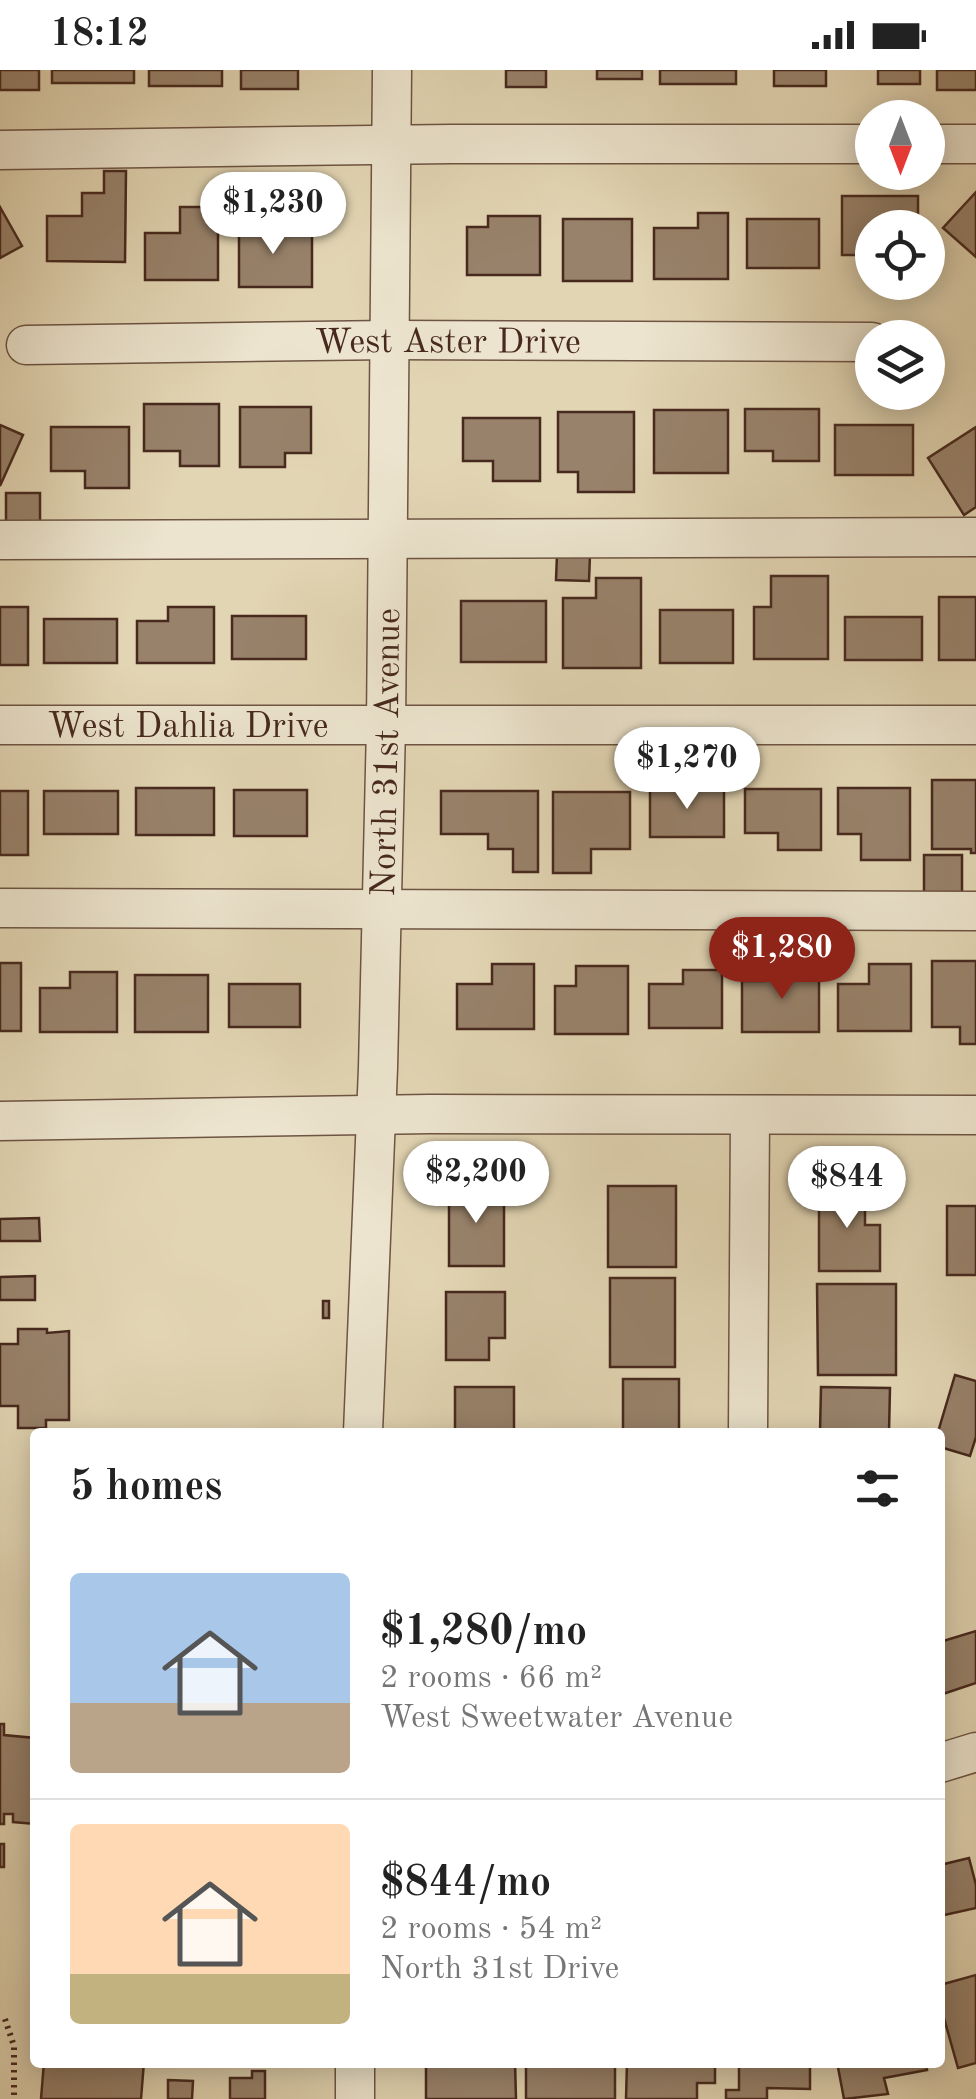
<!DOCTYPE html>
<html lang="en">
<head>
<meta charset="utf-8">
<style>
  body { margin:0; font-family:"Old Standard TT",serif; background:#f6f6f6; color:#222; height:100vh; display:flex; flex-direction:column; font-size:38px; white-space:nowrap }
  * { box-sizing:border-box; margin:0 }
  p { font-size:32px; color:#767676 }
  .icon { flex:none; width:55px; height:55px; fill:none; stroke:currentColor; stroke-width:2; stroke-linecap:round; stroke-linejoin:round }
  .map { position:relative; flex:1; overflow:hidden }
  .side { position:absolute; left:30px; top:1358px; width:915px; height:640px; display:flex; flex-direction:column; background:#fff; border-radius:10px; box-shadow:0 5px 25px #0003 }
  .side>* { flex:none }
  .needle { width:65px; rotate:180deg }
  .tools { position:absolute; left:855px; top:30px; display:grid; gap:20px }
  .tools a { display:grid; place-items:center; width:90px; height:90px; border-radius:50%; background:#fff; box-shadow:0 5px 25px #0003; font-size:50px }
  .price { position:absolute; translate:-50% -85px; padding:0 22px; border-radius:35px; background:#fff; color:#222; font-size:32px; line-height:65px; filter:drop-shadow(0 2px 5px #0008) }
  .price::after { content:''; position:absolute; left:50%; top:60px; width:30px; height:22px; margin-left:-15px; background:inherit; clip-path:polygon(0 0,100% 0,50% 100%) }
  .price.current { background:#8f2418; color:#fff }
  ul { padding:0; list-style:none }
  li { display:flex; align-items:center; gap:30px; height:250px; padding:0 40px }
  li+li { border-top:2px solid #e0e0e0 }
  li span { display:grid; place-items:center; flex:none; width:280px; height:200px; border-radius:10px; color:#555 }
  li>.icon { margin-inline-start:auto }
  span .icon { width:120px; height:120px; fill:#fffc; stroke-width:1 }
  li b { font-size:42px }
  h2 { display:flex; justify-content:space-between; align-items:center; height:120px; padding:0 40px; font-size:42px }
  .status { display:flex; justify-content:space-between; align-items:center; height:70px; padding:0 50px; background:#fff; direction:ltr }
  .status svg { height:28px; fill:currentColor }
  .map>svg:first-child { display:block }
  .building { fill:#98826b; stroke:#47291e; stroke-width:2.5 }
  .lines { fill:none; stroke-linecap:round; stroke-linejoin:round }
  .minor-casing { stroke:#6e5443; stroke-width:41 }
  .path { stroke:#47291e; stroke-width:6; stroke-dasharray:2.5 5; stroke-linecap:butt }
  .minor { stroke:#ece4ce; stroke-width:38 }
  .labels { text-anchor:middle; stroke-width:8; stroke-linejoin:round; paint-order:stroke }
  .street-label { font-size:35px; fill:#47291e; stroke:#ece4ce }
</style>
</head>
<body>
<div class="status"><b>18:12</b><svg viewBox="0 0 49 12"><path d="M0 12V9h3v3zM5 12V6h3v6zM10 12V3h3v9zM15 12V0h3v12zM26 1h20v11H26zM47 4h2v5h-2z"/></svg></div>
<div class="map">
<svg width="976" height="2029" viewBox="0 0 976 2029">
  <rect width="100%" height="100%" fill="#e2d5b3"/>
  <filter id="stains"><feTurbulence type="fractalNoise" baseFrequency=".002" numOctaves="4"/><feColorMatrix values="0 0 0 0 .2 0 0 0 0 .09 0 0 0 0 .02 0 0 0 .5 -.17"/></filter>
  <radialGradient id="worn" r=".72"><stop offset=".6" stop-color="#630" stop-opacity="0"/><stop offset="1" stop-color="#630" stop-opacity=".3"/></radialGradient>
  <!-- building -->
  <g class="building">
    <rect x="0" y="0" width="39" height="20"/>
    <rect x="52" y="0" width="82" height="13"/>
    <rect x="149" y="0" width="73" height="16"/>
    <rect x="241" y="0" width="57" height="19"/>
    <rect x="506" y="0" width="40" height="17"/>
    <rect x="597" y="0" width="45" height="9"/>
    <rect x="660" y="0" width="76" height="14"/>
    <rect x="774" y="0" width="52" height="16"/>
    <rect x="878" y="0" width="42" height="14"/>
    <rect x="937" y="0" width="39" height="20"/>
    <polygon points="104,101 126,101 125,192 47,191 47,146 82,146 82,123 104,123"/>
    <polygon points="976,122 976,187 943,158"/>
    <polygon points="842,126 918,126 918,158 872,158 872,185 842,185"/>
    <polygon points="0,137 22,176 0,188"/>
    <polygon points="180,137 218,137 218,210 145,210 145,163 180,163"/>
    <polygon points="698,143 728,143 728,209 654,209 654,158 698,158"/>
    <polygon points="488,146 540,146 540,205 467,205 467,157 488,157"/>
    <polygon points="239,149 270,149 270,164 312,164 312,217 239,217"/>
    <rect x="563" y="149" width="69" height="62"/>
    <rect x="747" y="149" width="72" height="49"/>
    <polygon points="144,334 219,334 219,396 180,396 180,381 144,381"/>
    <polygon points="240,337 311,337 311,383 285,383 285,397 240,397"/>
    <polygon points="745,339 819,339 819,391 773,391 773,381 745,381"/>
    <rect x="654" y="340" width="74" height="63"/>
    <polygon points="558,342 634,342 634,422 578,422 578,402 558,402"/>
    <polygon points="463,348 540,348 540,411 493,411 493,391 463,391"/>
    <polygon points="0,355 23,365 0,416"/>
    <rect x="835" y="355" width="78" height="50"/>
    <polygon points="51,357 129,357 129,418 85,418 85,401 51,401"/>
    <polygon points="976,357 976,437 964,445 928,388"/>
    <rect x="6" y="423" width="34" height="37"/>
    <polygon points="557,484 590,485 589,511 556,510"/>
    <polygon points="771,506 828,506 828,589 754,589 754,537 771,537"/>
    <polygon points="596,508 641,508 641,598 563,598 563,528 596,528"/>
    <rect x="939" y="527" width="37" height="63"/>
    <rect x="461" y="531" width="85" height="61"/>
    <rect x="0" y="537" width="28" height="58"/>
    <polygon points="168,537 214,537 214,593 137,593 137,551 168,551"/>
    <rect x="660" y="540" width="73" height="53"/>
    <rect x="232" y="546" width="74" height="43"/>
    <rect x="845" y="547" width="77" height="43"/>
    <rect x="44" y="549" width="73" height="44"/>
    <polygon points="932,710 976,710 976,783 971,783 971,779 932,779"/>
    <rect x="650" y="717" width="74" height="50"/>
    <rect x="136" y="718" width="78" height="47"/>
    <polygon points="838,718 910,718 910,790 861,790 861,764 838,764"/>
    <polygon points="745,719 821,719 821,780 778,780 778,763 745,763"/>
    <rect x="234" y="720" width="73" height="46"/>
    <rect x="0" y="721" width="28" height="64"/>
    <rect x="44" y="721" width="74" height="43"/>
    <polygon points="441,721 538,721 538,802 513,802 513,779 488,779 488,764 441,764"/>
    <polygon points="553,722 630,722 630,779 591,779 591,803 553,803"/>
    <rect x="924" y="785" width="38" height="38"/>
    <polygon points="932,891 976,891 976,974 960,974 960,957 932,957"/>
    <rect x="0" y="893" width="21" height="68"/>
    <polygon points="492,894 534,894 534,959 457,959 457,914 492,914"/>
    <polygon points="869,894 911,894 911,961 838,961 838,914 869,914"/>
    <polygon points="576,896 628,896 628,964 555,964 555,916 576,916"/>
    <polygon points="764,899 819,899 819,962 742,962 742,911 764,911"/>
    <polygon points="683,900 722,900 722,958 649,958 649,914 683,914"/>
    <polygon points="70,902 117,902 117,962 40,962 40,918 70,918"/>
    <rect x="135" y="905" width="73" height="57"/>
    <rect x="229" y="914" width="71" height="43"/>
    <rect x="449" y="1116" width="55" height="80"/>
    <rect x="608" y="1116" width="68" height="81"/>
    <polygon points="819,1116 865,1116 865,1155 880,1155 880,1201 819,1201"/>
    <rect x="947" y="1136" width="29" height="69"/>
    <polygon points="39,1148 40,1171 0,1171 0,1149"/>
    <polygon points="35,1206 35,1230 0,1230 0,1207"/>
    <rect x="610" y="1208" width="65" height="89"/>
    <polygon points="817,1214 896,1214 896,1305 818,1305"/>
    <polygon points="446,1222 505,1222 505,1268 489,1268 489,1290 446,1290"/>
    <rect x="323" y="1231" width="6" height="17"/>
    <polygon points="18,1259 47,1259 47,1263 69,1261 69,1350 46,1350 46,1358 18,1358 18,1336 0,1336 0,1274 18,1274"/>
    <polygon points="955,1305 976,1311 976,1367 970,1386 940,1377 938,1362"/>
    <rect x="623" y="1309" width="56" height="53"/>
    <polygon points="455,1317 514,1317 514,1360 455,1362"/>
    <polygon points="821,1317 890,1318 889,1362 820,1362"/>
    <polygon points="976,1561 976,1613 940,1625 940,1572"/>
    <polygon points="0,1654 4,1654 4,1665 35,1668 35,1754 13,1752 13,1744 4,1744 4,1754 0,1754"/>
    <rect x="0" y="1774" width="4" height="23"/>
    <polygon points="969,1788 976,1815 976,1838 940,1846 940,1795"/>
    <polygon points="976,1905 976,1993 958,1998 940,1934 940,1915"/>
    <polygon points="44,1992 144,1992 141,2029 41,2029"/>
    <polygon points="426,1992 515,1992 516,2029 426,2029"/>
    <rect x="526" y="1992" width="89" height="37"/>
    <polygon points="627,1992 715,1992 715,2013 697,2013 697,2029 626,2029"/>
    <polygon points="739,1992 810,1992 810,2019 767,2018 767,2029 726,2029 726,2020 739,2020"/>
    <polygon points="837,1992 925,1992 927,2000 884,2008 888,2024 844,2029"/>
    <polygon points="252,2001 265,2001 265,2029 230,2029 230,2008 252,2008"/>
    <polygon points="168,2010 193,2011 192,2029 168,2029"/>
  </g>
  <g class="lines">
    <!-- minor casing -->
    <g class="minor-casing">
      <g id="minor">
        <polyline points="928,74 976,74"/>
        <polyline points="0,80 451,74 872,74"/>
        <path id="s1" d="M26,275L390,270L872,272"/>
        <polyline points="0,470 976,467"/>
        <path id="s2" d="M0,655H976"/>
        <polyline points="0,838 976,841"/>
        <polyline points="0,1051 430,1044 976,1045"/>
        <path id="s3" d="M363,1362L378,998L386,656L392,0"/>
        <polyline points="748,1362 750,1045"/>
        <polyline points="940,1693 976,1682"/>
        <polyline points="355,2029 355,1992"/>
      </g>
    </g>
    <!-- path -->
    <polyline class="path" points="5,1949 14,1976 14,2029"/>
    <!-- minor -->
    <use href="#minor" class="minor"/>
  </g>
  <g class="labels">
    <!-- street labels -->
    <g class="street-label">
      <text dy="12" stroke="none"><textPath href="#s1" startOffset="422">West Aster Drive</textPath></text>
      <text dy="12" stroke="none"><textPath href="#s2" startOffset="188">West Dahlia Drive</textPath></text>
      <text dy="12" stroke="none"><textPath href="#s3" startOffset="680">North 31st Avenue</textPath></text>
    </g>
  </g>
  <rect width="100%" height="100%" filter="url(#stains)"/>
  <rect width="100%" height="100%" fill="url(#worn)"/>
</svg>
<div class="tools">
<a><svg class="needle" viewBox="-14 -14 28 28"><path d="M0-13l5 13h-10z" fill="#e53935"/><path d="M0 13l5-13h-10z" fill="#767676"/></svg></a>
<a><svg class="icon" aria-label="locate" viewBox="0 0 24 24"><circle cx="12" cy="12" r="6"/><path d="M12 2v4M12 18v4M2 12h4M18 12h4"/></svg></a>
<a><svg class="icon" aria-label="layers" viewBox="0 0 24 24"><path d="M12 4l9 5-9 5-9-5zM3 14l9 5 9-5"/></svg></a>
</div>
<b class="price" style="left:273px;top:187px">$1,230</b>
<b class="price" style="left:687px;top:742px">$1,270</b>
<b class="price current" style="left:782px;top:932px">$1,280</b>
<b class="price" style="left:476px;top:1156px">$2,200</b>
<b class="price" style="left:847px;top:1161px">$844</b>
<section class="side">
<h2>5 homes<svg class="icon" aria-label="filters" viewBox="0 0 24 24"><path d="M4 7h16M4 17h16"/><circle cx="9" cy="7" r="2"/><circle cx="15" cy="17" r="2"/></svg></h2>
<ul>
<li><span style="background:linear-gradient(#a9c7e8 65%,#b9a48a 0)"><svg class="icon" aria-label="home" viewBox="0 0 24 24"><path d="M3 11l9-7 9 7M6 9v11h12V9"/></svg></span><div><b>$1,280/mo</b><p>2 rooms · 66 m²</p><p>West Sweetwater Avenue</p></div></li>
<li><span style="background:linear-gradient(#ffd9b3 75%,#c2b280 0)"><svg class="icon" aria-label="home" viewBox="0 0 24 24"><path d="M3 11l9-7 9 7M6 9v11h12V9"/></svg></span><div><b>$844/mo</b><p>2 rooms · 54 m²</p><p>North 31st Drive</p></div></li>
</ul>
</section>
</div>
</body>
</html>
